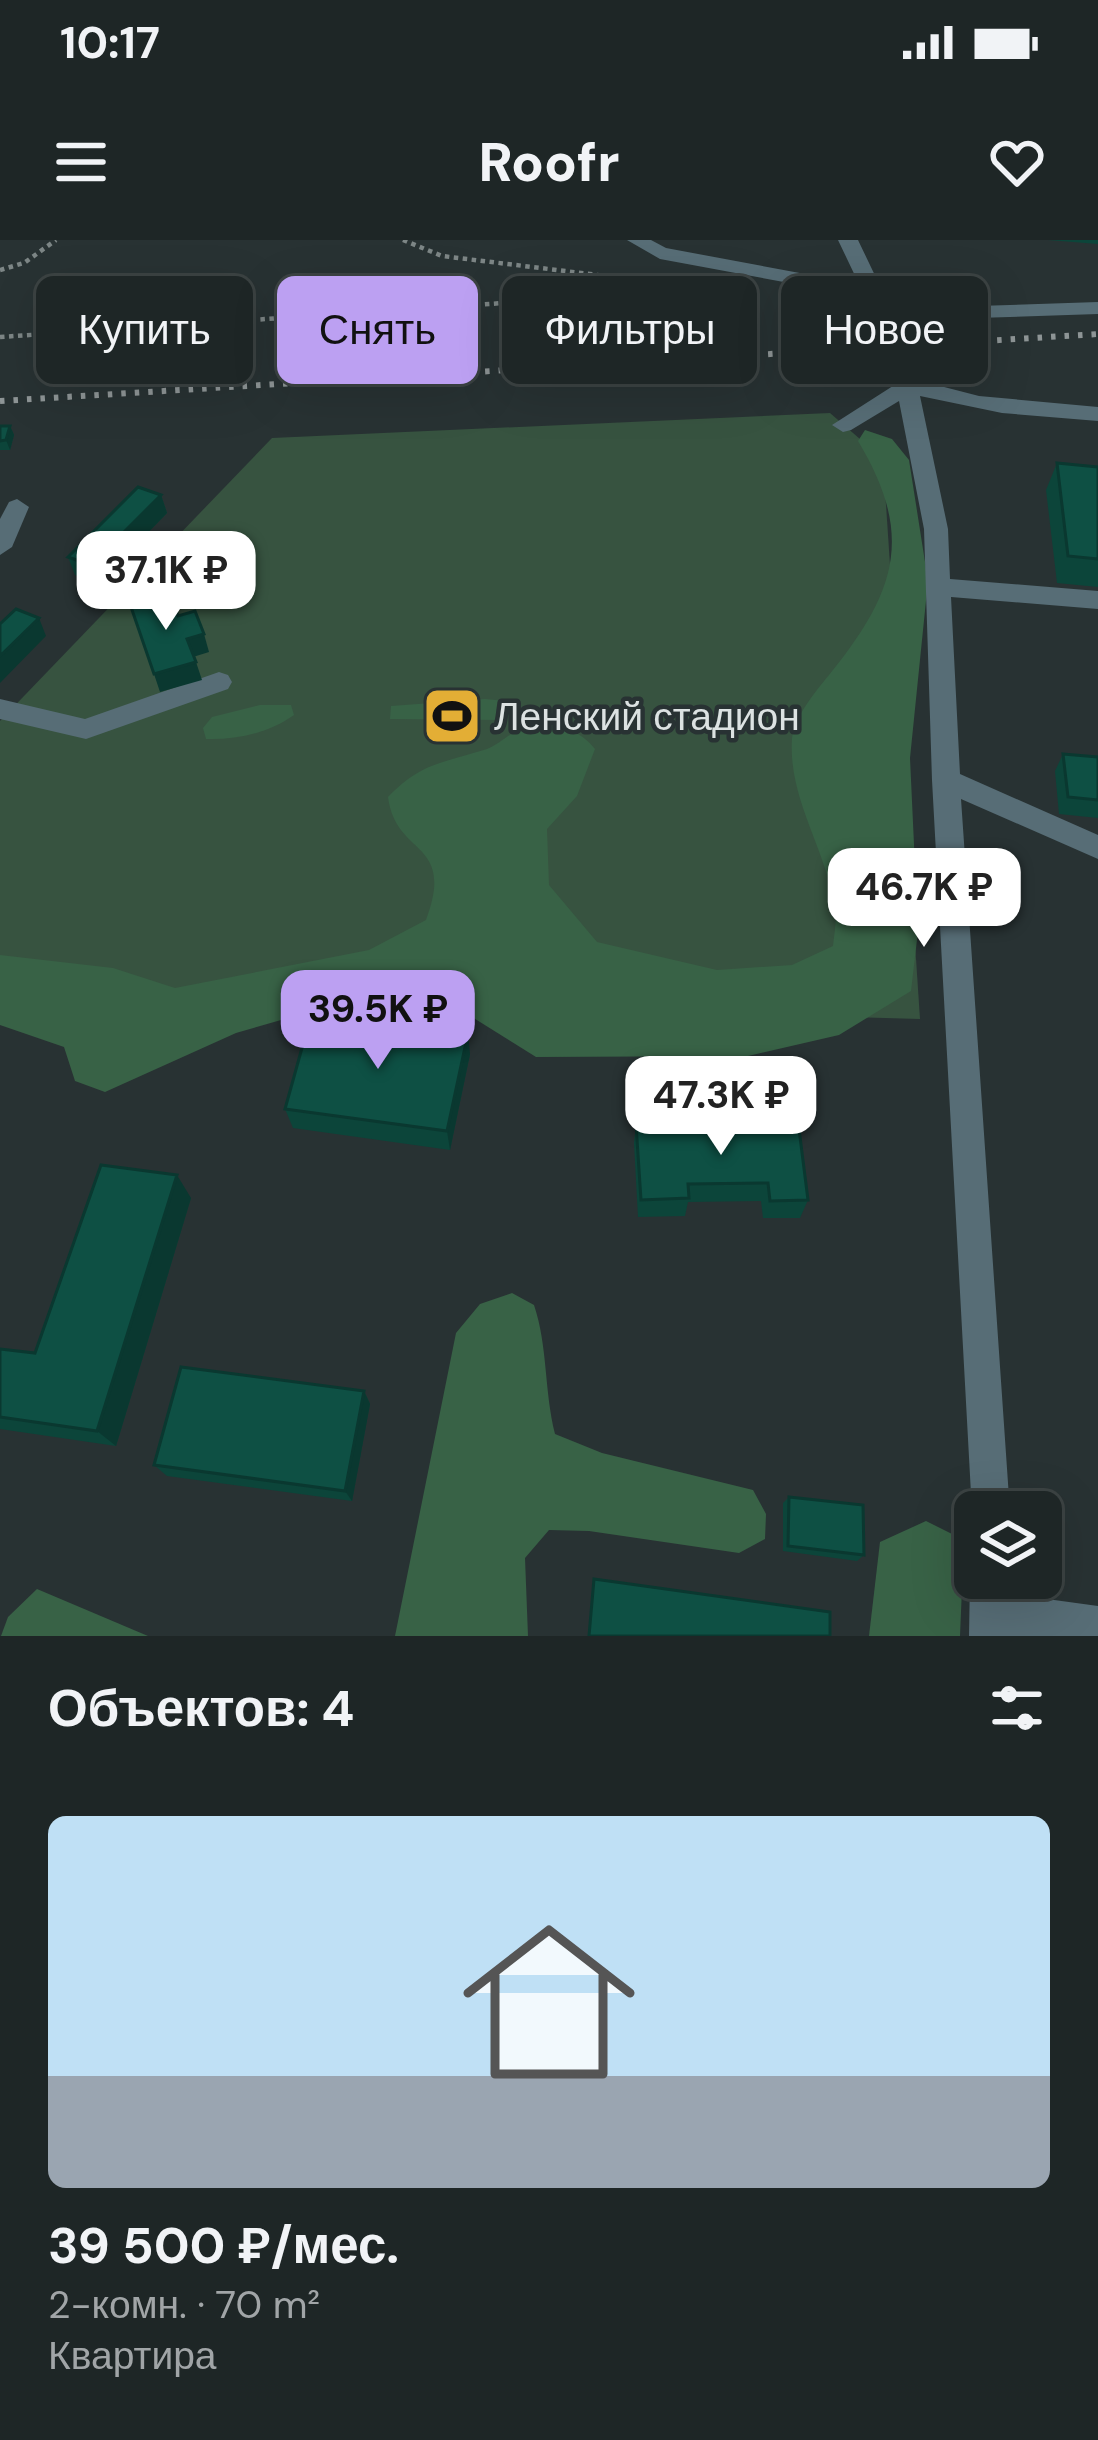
<!DOCTYPE html>
<html lang="ru">
<head>
<meta charset="utf-8">
<style>
  body { margin:0; font-family:"DM Sans",sans-serif; background:#262e2e; color:#f1f3f6; height:100vh; display:flex; flex-direction:column; font-size:45px; white-space:nowrap }
  * { box-sizing:border-box; margin:0 }
  p { font-size:39px; color:#a1a5a7 }
  .icon { flex:none; width:66px; height:66px; fill:none; stroke:currentColor; stroke-width:2; stroke-linecap:round; stroke-linejoin:round }
  .map { position:relative; height:1396px; overflow:hidden }
  .panel { display:flex; flex-direction:column; background:#1e2626; flex:1 }
  .panel>* { flex:none }
  .top-card { position:absolute; left:36px; top:36px; width:1026px; height:108px; display:flex; gap:24px }
  .fabs { position:absolute; left:954px; top:1251px; display:grid; gap:24px }
  .fabs a { display:grid; place-items:center; width:108px; height:108px; border-radius:18px; background:#1e2626; box-shadow:0 12px 48px #0002,0 0 0 3px #3c4343; font-size:60px }
  .price { position:absolute; translate:-50% -102px; padding:0 27px; border-radius:24px; background:#fff; color:#222; font-size:39px; line-height:78px; filter:drop-shadow(0 3px 6px #0008) }
  .price::after { content:''; position:absolute; left:50%; top:72px; width:36px; height:27px; margin-left:-18px; background:inherit; clip-path:polygon(0 0,100% 0,50% 100%) }
  .price.current { background:#bca0f2; color:#111 }
  ul { padding:0; list-style:none }
  li { display:grid; align-content:center; gap:24px; height:636px; padding:0 48px }
  li span { display:grid; place-items:center; height:372px; border-radius:18px; color:#555 }
  li>.icon { margin-inline-start:auto }
  span .icon { width:216px; height:216px; fill:#fffc; stroke-width:1 }
  li b { font-size:51px }
  h2 { display:flex; justify-content:space-between; align-items:center; height:144px; padding:0 48px; font-size:51px }
  .pill { padding:0 42px; border-radius:18px; background:#1e2626; box-shadow:0 12px 48px #0002,0 0 0 3px #3c4343; font-size:42px; line-height:108px }
  .pill.current { background:#bca0f2; color:#111 }
  .status { display:flex; justify-content:space-between; align-items:center; height:84px; padding:0 60px; background:#1e2626; direction:ltr }
  .status svg { height:33px; fill:currentColor }
  header { display:flex; justify-content:space-between; align-items:center; height:156px; padding:0 48px; background:#1e2626; font-size:54px; font-weight:800 }
  .map>svg:first-child { display:block }
  .green { fill:#375340 }
  .forest { fill:#386246 }
  .lines { fill:none; stroke-linecap:round; stroke-linejoin:round }
  .path { stroke:#7d8686; stroke-width:4.5; stroke-dasharray:4.5 4.5; stroke-linecap:butt }
  .minor { fill:#576d76; fill-rule:evenodd }
  .rail { stroke:#8e9596; stroke-width:6; stroke-dasharray:4.5 9; stroke-linecap:butt }
  .wall { fill:#0c453a }
  .shaded-wall { fill:#0a3830 }
  .building { fill:#0e5044; stroke:#0a3830; stroke-width:3 }
  .labels { text-anchor:middle; stroke-width:9; stroke-linejoin:round; paint-order:stroke }
  .poi-label { font-size:39px; fill:#dce2e2; stroke:#283233; text-anchor:start }
</style>
</head>
<body>
<div class="status"><b>10:17</b><svg viewBox="0 0 49 12"><path d="M0 12V9h3v3zM5 12V6h3v6zM10 12V3h3v9zM15 12V0h3v12zM26 1h20v11H26zM47 4h2v5h-2z"/></svg></div>
<header><svg class="icon" aria-label="menu" viewBox="0 0 24 24"><path d="M4 6h16M4 12h16M4 18h16"/></svg>Roofr<svg class="icon" aria-label="heart" viewBox="0 0 24 24"><path d="M12 20l-8-8c-3-5 5-10 8-4 3-6 11-1 8 4z"/></svg></header>
<div class="map">
<svg width="1098" height="1396" viewBox="0 0 1098 1396">
  <rect width="100%" height="100%" fill="#283233"/>
  <!-- green -->
  <polygon class="green" points="830,173 883,219 920,779 0,753 0,481 272,198"/>
  <!-- forest -->
  <g class="forest">
    <path d="M865,190L892,199L909,220L928,341L910,518L918,691L911,751L839,795L748,816L536,817L472,777L407,768L288,778L236,793L105,852L75,841L64,807L0,785V715L113,728L175,748L369,710L426,680C456,599 396,618 388,557C422,522 443,523 487,509C500,504 507,495 519,490C545,477 578,487 595,509L577,556L547,589L549,645L597,702L717,730L792,725L833,706C834,695 837,681 835,669C827,610 788,560 792,499C793,478 816,451 829,435C895,353 916,297 858,201Z"/>
    <polygon points="485,459 506,461 510,476 499,480 390,479 391,466"/>
    <path d="M260,465H291L294,475C269,493 237,500 206,499L203,488L212,477Z"/>
    <path d="M512,1053L534,1065C548,1107 544,1150 555,1194L602,1213L753,1250L766,1274L765,1299L739,1313L589,1291L549,1290L525,1318L528,1396H395L456,1093L480,1064Z"/>
    <polygon points="926,1281 964,1300 960,1396 869,1396 880,1302"/>
    <polygon points="37,1349 148,1396 1,1396 8,1377"/>
  </g>
  <g class="lines">
    <!-- path -->
    <g class="path">
      <polyline points="403,0 442,16 696,47"/>
      <polyline points="0,30 24,23 56,0"/>
      <polyline points="0,97 711,49 738,53"/>
    </g>
    <!-- minor -->
    <g class="minor">
      <polygon points="627,0 651,0 666,8 859,44 838,0 858,0 881,48 977,66 1098,62 1098,74 977,78 887,61 910,107 917,140 979,156 1098,167 1098,181 1002,173 920,156 948,289 950,339 1098,351 1098,369 951,357 960,534 1098,595 1098,619 961,559 1010,1272 975,1272 975,1280 972,1272 932,540 924,289 899,161 851,190 843,192 832,185 896,144 888,107 865,57 660,19"/>
      <polygon points="17,259 29,267 12,307 0,315 0,279 9,262"/>
      <polygon points="219,432 228,435 232,442 228,449 86,499 0,479 0,459 85,479"/>
      <polygon points="975,1326 975,1338 1010,1338 1010,1354 1098,1366 1098,1396 969,1396 970,1338"/>
    </g>
    <!-- rail -->
    <polyline class="rail" points="0,161 1098,94"/>
  </g>
  <!-- wall -->
  <g class="wall">
    <polygon points="1048,0 1098,0 1098,4"/>
    <polygon points="943,103 966,115 964,124 943,124 940,113"/>
    <polygon points="0,186 10,186 14,195 10,210 0,210"/>
    <polygon points="1057,223 1098,227 1098,347 1057,343 1046,250"/>
    <polygon points="161,255 167,273 98,344 75,335 68,317"/>
    <polygon points="1063,514 1098,517 1098,578 1059,574 1055,531"/>
    <polygon points="470,814 450,910 293,888 285,869"/>
    <polygon points="636,884 808,960 800,978 763,978 761,961 688,962 685,976 638,977 634,903"/>
    <polygon points="191,958 116,1206 0,1189 0,1109 35,1113"/>
    <polygon points="364,1151 370,1164 352,1261 167,1236 154,1225"/>
    <polygon points="789,1257 864,1315 857,1321 783,1311 783,1263"/>
  </g>
  <!-- shaded-wall -->
  <g class="shaded-wall">
    <polygon points="10,186 14,195 10,210 6,200"/>
    <polygon points="161,255 167,273 98,344 91,325"/>
    <polygon points="39,378 46,396 0,443 0,416"/>
    <polygon points="204,394 209,412 193,417 187,399"/>
    <polygon points="196,422 202,440 160,452 154,434"/>
    <polygon points="468,793 470,814 450,910 447,891"/>
    <polygon points="177,935 191,958 116,1206 97,1191"/>
    <polygon points="364,1151 370,1164 352,1261 345,1251"/>
  </g>
  <!-- building -->
  <g class="building">
    <polygon points="943,103 963,103 966,115 946,115"/>
    <polygon points="0,186 10,186 6,200 0,201"/>
    <polygon points="1057,223 1098,227 1098,319 1068,316"/>
    <polygon points="138,247 161,255 91,325 68,317"/>
    <polygon points="170,353 178,376 195,371 204,394 187,399 196,422 154,434 130,364"/>
    <polygon points="16,369 39,378 0,416 0,384"/>
    <polygon points="1063,514 1098,517 1098,560 1068,557"/>
    <polygon points="312,772 468,793 447,891 285,869"/>
    <polygon points="798,881 808,960 770,961 768,943 688,944 689,958 641,960 636,884"/>
    <polygon points="101,925 177,935 97,1191 0,1177 0,1109 35,1113"/>
    <polygon points="181,1127 364,1151 345,1251 154,1225"/>
    <polygon points="789,1257 863,1265 864,1315 788,1306"/>
    <polygon points="594,1339 830,1372 830,1396 589,1396"/>
  </g>
  <!-- icons -->
  <defs>
    <g id="stadium-square" transform="scale(3)"><rect x="-9" y="-9" width="18" height="18" rx="4" fill="#e3ae35" stroke="#283233"/><path d="M0-5a6.5 5 0 1 0 0 10a6.5 5 0 1 0 0-10ZM-3.5-1.8h7v3.6h-7Z" fill="#111"/></g>
  </defs>
  <g fill-rule="evenodd">
    <use href="#stadium-square" x="452" y="476"/>
  </g>
  <g class="labels">
    <!-- poi labels -->
    <g class="poi-label">
      <text x="494" y="490">Ленский стадион</text>
    </g>
  </g>
</svg>
<div class="fabs">
<a><svg class="icon" aria-label="layers" viewBox="0 0 24 24"><path d="M12 4l9 5-9 5-9-5zM3 14l9 5 9-5"/></svg></a>
</div>
<b class="price" style="left:166px;top:393px">37.1K ₽</b>
<b class="price" style="left:924px;top:710px">46.7K ₽</b>
<b class="price current" style="left:378px;top:832px">39.5K ₽</b>
<b class="price" style="left:721px;top:918px">47.3K ₽</b>
<div class="top-card">
<a class="pill">Купить</a>
<a class="pill current">Снять</a>
<a class="pill">Фильтры</a>
<a class="pill">Новое</a>
</div>
</div>
<section class="panel">
<h2>Объектов: 4<svg class="icon" aria-label="filters" viewBox="0 0 24 24"><path d="M4 7h16M4 17h16"/><circle cx="9" cy="7" r="2"/><circle cx="15" cy="17" r="2"/></svg></h2>
<ul>
<li><span style="background:linear-gradient(#bfe0f5 70%,#9aa5b1 0)"><svg class="icon" aria-label="home" viewBox="0 0 24 24"><path d="M3 11l9-7 9 7M6 9v11h12V9"/></svg></span><div><b>39 500 ₽/мес.</b><p>2-комн. · 70 m²</p><p>Квартира</p></div></li>
</ul>
</section>
</body>
</html>
